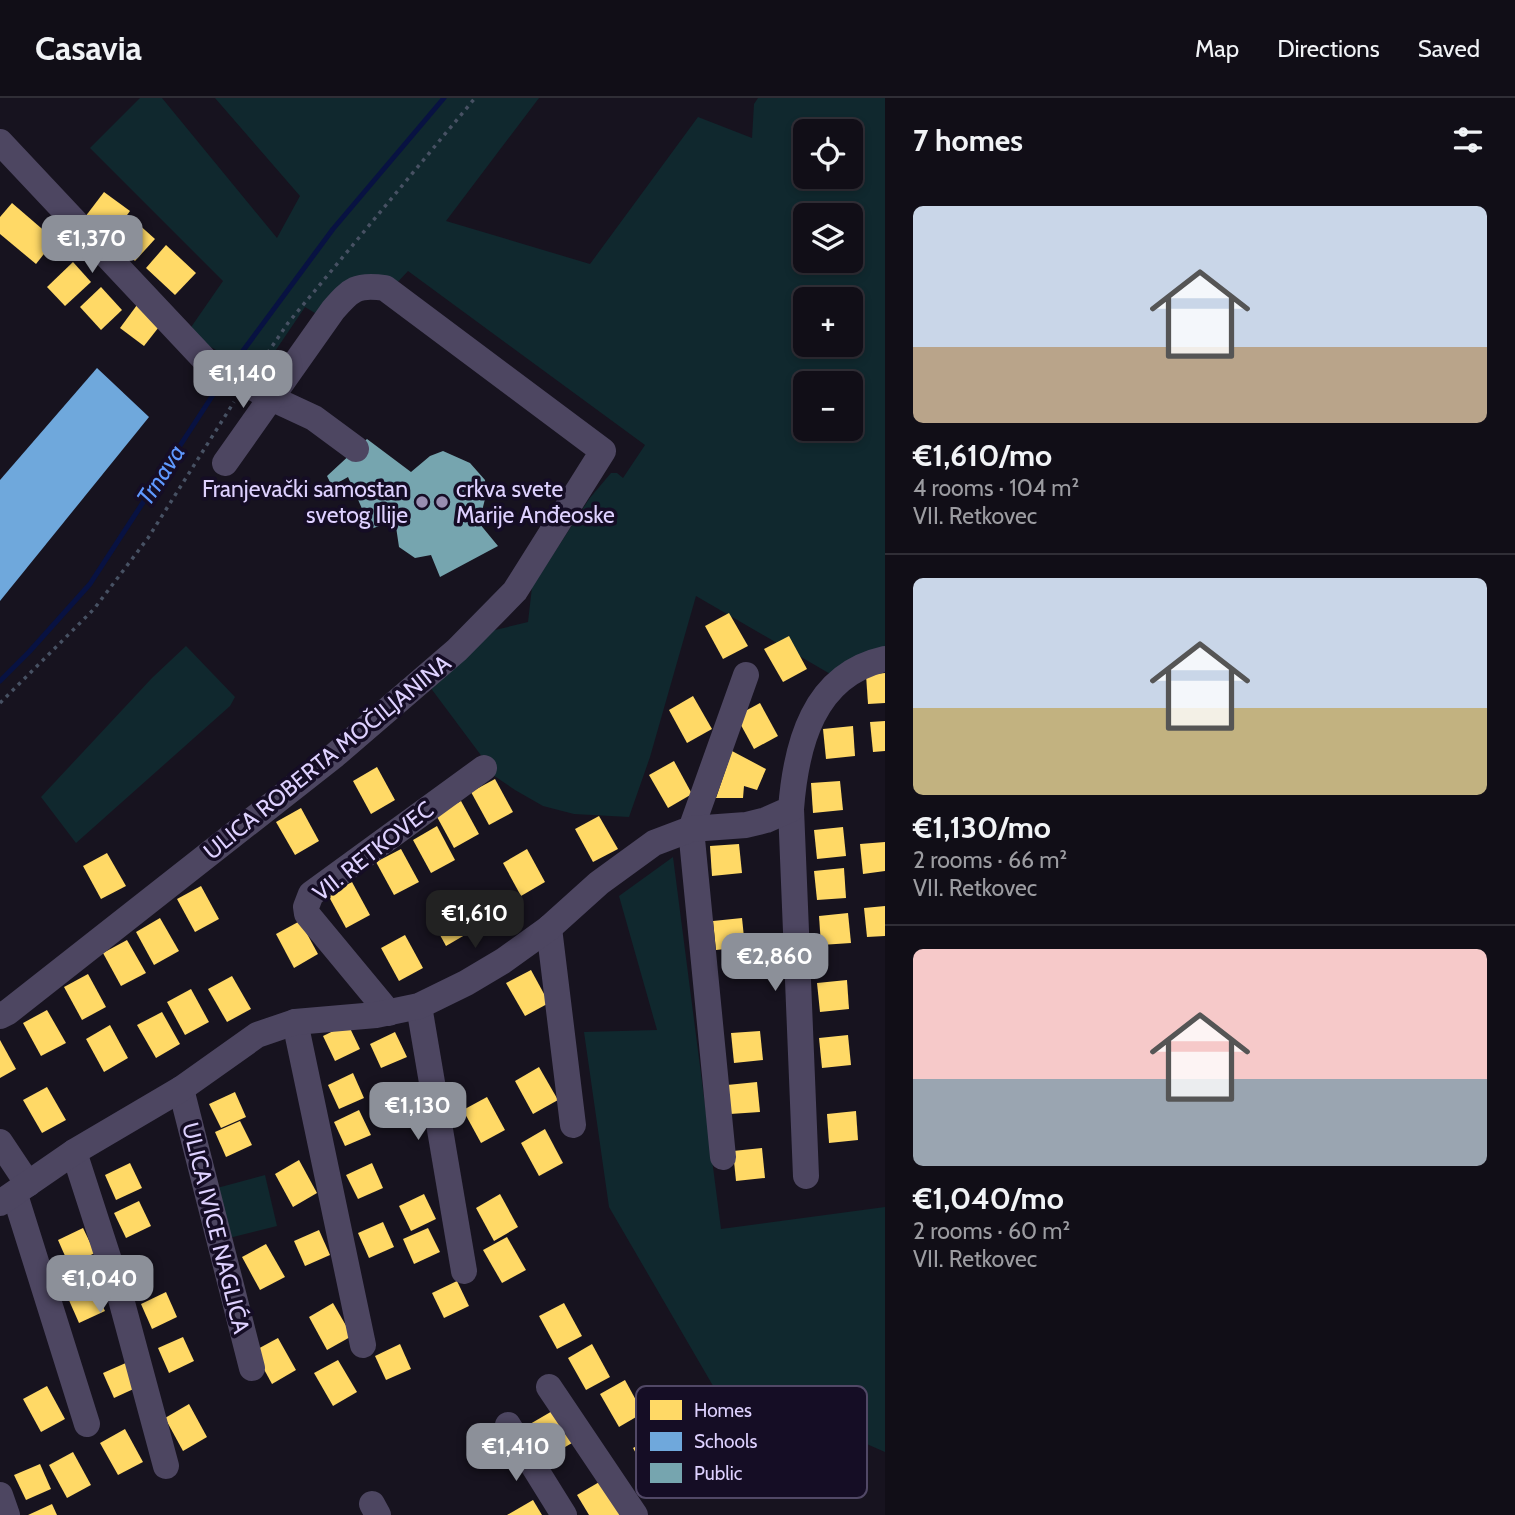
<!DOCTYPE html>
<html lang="en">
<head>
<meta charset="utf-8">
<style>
  body { margin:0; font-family:Cabin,sans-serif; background:#1a1720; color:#f1f3f6; height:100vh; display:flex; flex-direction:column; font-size:26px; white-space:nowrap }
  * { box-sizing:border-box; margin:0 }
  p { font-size:23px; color:#9c9ca1 }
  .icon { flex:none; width:38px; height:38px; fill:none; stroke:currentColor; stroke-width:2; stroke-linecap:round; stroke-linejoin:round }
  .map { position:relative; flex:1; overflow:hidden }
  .side { display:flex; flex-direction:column; background:#110e17; width:630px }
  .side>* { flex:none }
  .buttons { position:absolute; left:793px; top:21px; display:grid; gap:14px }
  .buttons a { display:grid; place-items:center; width:70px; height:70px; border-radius:10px; background:#110e17; box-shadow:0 4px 10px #0003,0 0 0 2px #302e36; font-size:35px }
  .price { position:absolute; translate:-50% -60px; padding:0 16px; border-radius:14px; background:#8c9099; color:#fff; font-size:23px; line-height:46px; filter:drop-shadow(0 2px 4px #0008) }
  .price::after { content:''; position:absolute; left:50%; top:42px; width:21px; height:16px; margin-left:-10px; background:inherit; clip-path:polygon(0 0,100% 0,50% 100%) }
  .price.current { background:#222; color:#fff }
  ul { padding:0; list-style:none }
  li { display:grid; align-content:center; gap:14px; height:371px; padding:0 28px }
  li+li { border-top:2px solid #302e36 }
  li span { display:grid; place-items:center; height:217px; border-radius:10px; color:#555 }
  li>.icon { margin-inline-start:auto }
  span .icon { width:126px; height:126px; fill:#fffc; stroke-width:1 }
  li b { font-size:30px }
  h2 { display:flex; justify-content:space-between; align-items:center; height:84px; padding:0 28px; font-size:30px }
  header { display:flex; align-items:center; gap:42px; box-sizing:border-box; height:98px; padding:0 35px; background:#110e17; border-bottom:2px solid #302e36 }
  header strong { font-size:33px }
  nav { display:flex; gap:38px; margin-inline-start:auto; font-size:24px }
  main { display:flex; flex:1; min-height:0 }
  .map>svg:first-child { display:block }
  .green { fill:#10282e; fill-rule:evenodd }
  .homes { fill:#ffd966 }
  .schools { fill:#6fa8dc }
  .public { fill:#76a5af }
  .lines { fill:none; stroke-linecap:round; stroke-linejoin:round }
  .stream { stroke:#081242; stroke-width:5 }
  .path { stroke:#475163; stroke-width:3.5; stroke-dasharray:3.5 5; stroke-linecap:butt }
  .minor { stroke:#4d4661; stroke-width:26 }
  .poi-dot { fill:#988eb1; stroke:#150d25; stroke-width:2.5 }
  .labels { text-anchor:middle; stroke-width:7; stroke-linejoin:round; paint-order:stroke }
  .poi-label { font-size:23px; fill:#ded1ff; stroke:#150d25; text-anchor:end }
  .street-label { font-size:23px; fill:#ded1ff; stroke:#150d25 }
  .water-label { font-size:24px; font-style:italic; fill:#5f99ff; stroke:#150d25 }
  .key { fill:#150d25; stroke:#514866; stroke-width:2 }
  .key-label { font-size:19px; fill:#ded1ff }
</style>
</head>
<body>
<header>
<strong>Casavia</strong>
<nav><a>Map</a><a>Directions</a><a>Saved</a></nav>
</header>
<main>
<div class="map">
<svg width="885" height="1417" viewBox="0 0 885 1417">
  <rect width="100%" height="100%" fill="#17131f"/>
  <!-- green -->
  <g class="green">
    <path d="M140,0H162L277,140L300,98L215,0H539L446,123L590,166L698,19L752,40L754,6L758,0H885V551L832,577L696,498L650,659L629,719L574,716L543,708L515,692L490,675L483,660L430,589L491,533L528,524L532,489L589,401L611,375H617L623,380L645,347L408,173L395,187L320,218L305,209L259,277L187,235L223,183L90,50ZM805,33H850V79H805ZM805,117H850V163H805ZM805,201H850V247H805ZM805,285H850V331H805Z"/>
    <polygon points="186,548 235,599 230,608 76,745 41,699 152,580"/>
    <polygon points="673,759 721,1131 885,1109 885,1354 814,1323 776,1396 609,1109 584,934 657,932 619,798"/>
    <polygon points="265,1077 277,1128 229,1140 217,1090"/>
  </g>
  <!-- homes -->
  <g class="homes">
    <polygon points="104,94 130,113 111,139 85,119"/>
    <polygon points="12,105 55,142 36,166 0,136 0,119"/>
    <polygon points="136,124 155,141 135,163 116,146"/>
    <polygon points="166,147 196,175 175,197 146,170"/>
    <polygon points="73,164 91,184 65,208 47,189"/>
    <polygon points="101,189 122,212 101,232 80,209"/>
    <polygon points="137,207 162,225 144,248 120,230"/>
    <polygon points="729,515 748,548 723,561 705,528"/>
    <polygon points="789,538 807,571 783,584 764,551"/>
    <polygon points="885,575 885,605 868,606 866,577"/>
    <polygon points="693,598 712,631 687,645 669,612"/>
    <polygon points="760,605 778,638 754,651 736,618"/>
    <polygon points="885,623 885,653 873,654 870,624"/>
    <polygon points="853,628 855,658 826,661 823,631"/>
    <polygon points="732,653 766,671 757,692 744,688 743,700 716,700"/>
    <polygon points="674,663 692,696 668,710 649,677"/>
    <polygon points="377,669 395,702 371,716 353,683"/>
    <polygon points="495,681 513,714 489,727 471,694"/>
    <polygon points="840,683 843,712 813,715 811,685"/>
    <polygon points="461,703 479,736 454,750 436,717"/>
    <polygon points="301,710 319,743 295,757 276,724"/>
    <polygon points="599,718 618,751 593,764 575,731"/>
    <polygon points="437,728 455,762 431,775 413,742"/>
    <polygon points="843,729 846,758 817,761 814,732"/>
    <polygon points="885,744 885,773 863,776 860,746"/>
    <polygon points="739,746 742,775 712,778 710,748"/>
    <polygon points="401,751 419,784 394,797 376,764"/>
    <polygon points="527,751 545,784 521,798 503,765"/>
    <polygon points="107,755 126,788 101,801 83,768"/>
    <polygon points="844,770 846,800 817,802 814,773"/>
    <polygon points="352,784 370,817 346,830 328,797"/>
    <polygon points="201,788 219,821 195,834 177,801"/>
    <polygon points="452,801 470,834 446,848 428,815"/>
    <polygon points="885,808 885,838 867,839 864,810"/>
    <polygon points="848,815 851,845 821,847 819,818"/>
    <polygon points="160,820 179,853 154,867 136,834"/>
    <polygon points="742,820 745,849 716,852 713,823"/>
    <polygon points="300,823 318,856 294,870 276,836"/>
    <polygon points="405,837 423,870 399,883 381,850"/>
    <polygon points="127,842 146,875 121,888 103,855"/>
    <polygon points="531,872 549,905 525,918 506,885"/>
    <polygon points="88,876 106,909 82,922 64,889"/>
    <polygon points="232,878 251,911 227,924 208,891"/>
    <polygon points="847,882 849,911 820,914 817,885"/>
    <polygon points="191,891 209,924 185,937 167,904"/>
    <polygon points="47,912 66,945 41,958 23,925"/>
    <polygon points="162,914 180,946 156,960 137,927"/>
    <polygon points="348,926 360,951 335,963 323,938"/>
    <polygon points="110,927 128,960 104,974 86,941"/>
    <polygon points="760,933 763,962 734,965 731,935"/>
    <polygon points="395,934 407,959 381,970 370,946"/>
    <polygon points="848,937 851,967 822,970 819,940"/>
    <polygon points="0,942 16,971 0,980"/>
    <polygon points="539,969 558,1002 533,1016 515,983"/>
    <polygon points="353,975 364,1000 339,1011 328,987"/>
    <polygon points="757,984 760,1014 730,1016 727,987"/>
    <polygon points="47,989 66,1022 42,1035 23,1002"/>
    <polygon points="235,994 246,1019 221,1030 209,1006"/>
    <polygon points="487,999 505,1032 481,1045 463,1012"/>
    <polygon points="359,1012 371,1037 345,1048 334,1024"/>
    <polygon points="856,1013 858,1042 829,1045 827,1016"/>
    <polygon points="240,1023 252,1047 226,1059 215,1034"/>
    <polygon points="545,1031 563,1065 539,1078 521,1045"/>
    <polygon points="762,1050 765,1080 736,1083 733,1053"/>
    <polygon points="299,1062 317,1095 293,1109 275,1076"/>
    <polygon points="130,1065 142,1090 116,1102 105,1077"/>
    <polygon points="372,1065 383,1090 358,1101 346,1077"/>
    <polygon points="424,1096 436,1121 411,1133 399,1108"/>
    <polygon points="500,1096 518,1129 494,1143 476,1110"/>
    <polygon points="139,1103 151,1128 126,1140 114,1115"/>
    <polygon points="383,1124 394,1149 369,1160 358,1135"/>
    <polygon points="83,1130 95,1155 69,1167 58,1142"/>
    <polygon points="428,1130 440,1154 414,1166 403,1141"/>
    <polygon points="319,1132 330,1157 305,1168 294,1143"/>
    <polygon points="507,1139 526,1172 502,1185 483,1152"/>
    <polygon points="266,1146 285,1179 260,1192 242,1159"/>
    <polygon points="457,1183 469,1208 444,1220 432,1195"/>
    <polygon points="93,1188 105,1213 79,1225 68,1200"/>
    <polygon points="166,1194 177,1219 152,1231 141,1206"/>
    <polygon points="333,1205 352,1238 327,1252 309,1219"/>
    <polygon points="564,1205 582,1238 557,1251 539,1218"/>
    <polygon points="183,1239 194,1263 169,1275 158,1250"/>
    <polygon points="278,1240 296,1272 272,1286 254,1253"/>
    <polygon points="400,1246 411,1271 386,1282 375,1258"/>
    <polygon points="592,1246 610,1279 586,1292 568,1260"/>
    <polygon points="338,1262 357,1294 333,1308 314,1275"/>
    <polygon points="128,1264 140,1288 114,1300 103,1275"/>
    <polygon points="625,1282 643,1315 619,1329 600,1296"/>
    <polygon points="47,1288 65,1321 41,1334 23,1301"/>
    <polygon points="189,1306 207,1339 183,1353 165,1320"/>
    <polygon points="554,1312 572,1345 548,1359 530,1326"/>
    <polygon points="125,1331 143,1364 118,1377 100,1345"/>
    <polygon points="657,1337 676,1370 652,1384 633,1350"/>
    <polygon points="73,1354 91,1387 67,1400 49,1367"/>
    <polygon points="40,1366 51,1391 26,1402 14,1377"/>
    <polygon points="601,1383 620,1417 589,1417 577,1397"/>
    <polygon points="533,1402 542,1417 507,1417"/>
    <polygon points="52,1406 57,1417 28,1417"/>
  </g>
  <!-- schools -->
  <polygon class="schools" points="97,270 149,319 0,503 0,382"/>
  <!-- public -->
  <polygon class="public" points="367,341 411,374 430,358 443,353 470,365 485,382 486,397 479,425 498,448 440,479 431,457 415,460 399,449 395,422 371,431 348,379 332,388 327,378"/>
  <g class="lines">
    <!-- stream -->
    <g class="stream">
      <polyline points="231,269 333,131 444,0"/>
      <polyline points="0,583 29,554 90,486 224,280"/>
    </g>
    <!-- path -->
    <g class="path">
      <polyline points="258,269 288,225 475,0"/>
      <polyline points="0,605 94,511 148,440 234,304"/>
    </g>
    <!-- minor -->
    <g class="minor">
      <polyline points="0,44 205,262 271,300 314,320 356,351"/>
      <polyline points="791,711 806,1078"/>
      <polyline points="549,830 573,1027"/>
      <polyline points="419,908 464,1173"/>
      <polyline points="389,915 307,816 306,809 311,796 484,670"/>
      <path d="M0,918L8,914L335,657L457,552L515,493L603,353L385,190C357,186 351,191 333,212L225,365"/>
      <polyline points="295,924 363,1247"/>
      <polyline points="181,991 252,1270"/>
      <polyline points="0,1044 28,1086"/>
      <polyline points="74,1054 118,1190 166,1368"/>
      <polyline points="723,1059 691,731 746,577"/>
      <polyline points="15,1097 87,1326"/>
      <path d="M0,1105L74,1054L181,991L257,937L295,924L376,917L419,908L466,885L503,863L549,830L599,785L654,745L691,731L746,727L766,722L791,711C796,647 813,577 885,561"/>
      <polyline points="549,1289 635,1417"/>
      <polyline points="508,1327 564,1417"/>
      <polyline points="0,1397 7,1417"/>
      <polyline points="372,1406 378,1417"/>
    </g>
  </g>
  <!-- markers -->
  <g class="poi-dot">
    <circle cx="422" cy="404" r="7"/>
    <circle cx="442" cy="404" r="7"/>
  </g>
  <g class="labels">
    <!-- poi labels -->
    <g class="poi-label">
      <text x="408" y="399">Franjevački samostan<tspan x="408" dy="26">svetog Ilije</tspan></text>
      <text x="456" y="399" text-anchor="start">crkva svete<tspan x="456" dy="26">Marije Anđeoske</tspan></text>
    </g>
    <!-- street labels -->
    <g class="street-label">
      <text transform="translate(327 659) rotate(-39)" y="8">ULICA ROBERTA MOČILJANINA</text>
      <text transform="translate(373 753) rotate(-38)" y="8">VII. RETKOVEC</text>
      <text transform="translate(216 1130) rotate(76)" y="8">ULICA IVICE NAGLIĆA</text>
    </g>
    <!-- water labels -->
    <g class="water-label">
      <text transform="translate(161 377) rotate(-57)" y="8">Trnava</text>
    </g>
  </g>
  <!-- legend -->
  <rect x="636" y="1288" width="231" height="112" rx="10" class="key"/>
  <rect x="650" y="1302" width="32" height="20" fill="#ffd966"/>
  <rect x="650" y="1334" width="32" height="19" fill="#6fa8dc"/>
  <rect x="650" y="1365" width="32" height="20" fill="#76a5af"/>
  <g class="key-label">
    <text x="694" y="1319">Homes</text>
    <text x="694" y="1350">Schools</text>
    <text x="694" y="1382">Public</text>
  </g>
</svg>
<div class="buttons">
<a><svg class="icon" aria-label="locate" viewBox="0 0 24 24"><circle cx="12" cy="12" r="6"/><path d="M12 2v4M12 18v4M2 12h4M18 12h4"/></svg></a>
<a><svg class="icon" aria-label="layers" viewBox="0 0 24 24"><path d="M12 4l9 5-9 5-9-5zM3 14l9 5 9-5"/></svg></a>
<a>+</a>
<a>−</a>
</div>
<b class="price" style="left:92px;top:177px">€1,370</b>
<b class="price" style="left:243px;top:312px">€1,140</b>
<b class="price current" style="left:475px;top:852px">€1,610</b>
<b class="price" style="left:775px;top:895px">€2,860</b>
<b class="price" style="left:418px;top:1044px">€1,130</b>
<b class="price" style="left:100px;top:1217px">€1,040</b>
<b class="price" style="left:516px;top:1385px">€1,410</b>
</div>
<section class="side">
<h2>7 homes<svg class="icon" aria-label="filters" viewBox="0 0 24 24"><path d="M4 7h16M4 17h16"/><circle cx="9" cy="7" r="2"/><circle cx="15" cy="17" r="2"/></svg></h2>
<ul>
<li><span style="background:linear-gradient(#c9d6e8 65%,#b9a48a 0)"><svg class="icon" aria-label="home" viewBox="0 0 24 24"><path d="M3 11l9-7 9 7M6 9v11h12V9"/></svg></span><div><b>€1,610/mo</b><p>4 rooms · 104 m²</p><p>VII. Retkovec</p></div></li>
<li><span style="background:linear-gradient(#c9d6e8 60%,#c2b280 0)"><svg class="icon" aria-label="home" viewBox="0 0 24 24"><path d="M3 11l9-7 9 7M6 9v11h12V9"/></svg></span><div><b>€1,130/mo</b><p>2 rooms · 66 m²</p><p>VII. Retkovec</p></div></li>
<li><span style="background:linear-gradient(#f6c9c9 60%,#9aa5b1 0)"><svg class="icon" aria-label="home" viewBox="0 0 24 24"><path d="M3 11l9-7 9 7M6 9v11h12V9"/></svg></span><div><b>€1,040/mo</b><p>2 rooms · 60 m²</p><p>VII. Retkovec</p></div></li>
</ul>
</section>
</main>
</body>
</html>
